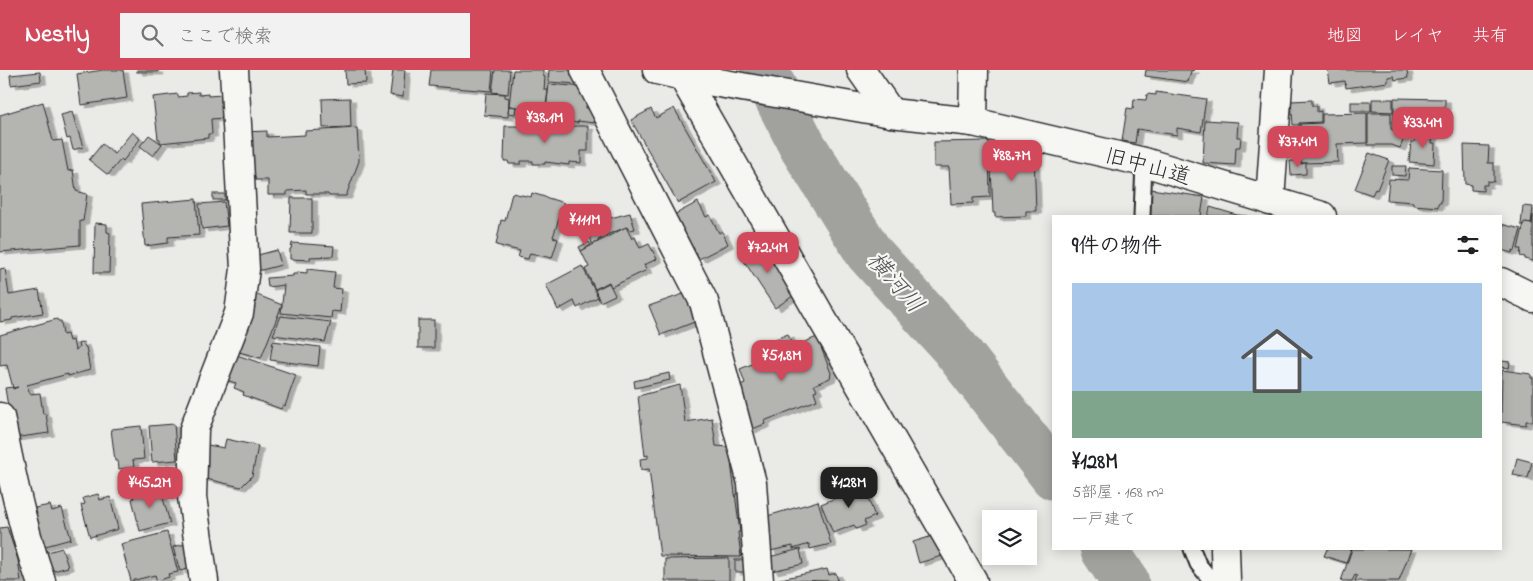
<!DOCTYPE html>
<html lang="ja">
<head>
<meta charset="utf-8">
<style>
  body { margin:0; font-family:"Indie Flower","Klee One",sans-serif; background:#f2f2f2; color:#202124; height:100vh; display:flex; flex-direction:column; font-size:19px; white-space:nowrap }
  * { box-sizing:border-box; margin:0 }
  p { font-size:16px; color:#757577 }
  .icon { flex:none; width:28px; height:28px; fill:none; stroke:currentColor; stroke-width:2; stroke-linecap:round; stroke-linejoin:round }
  .map { position:relative; flex:1; overflow:hidden }
  .drawer { position:absolute; left:1052px; top:145px; width:450px; height:335px; display:flex; flex-direction:column; background:#fff; border-radius:0px; box-shadow:0 2px 12px #0003 }
  .drawer>* { flex:none }
  .buttons { position:absolute; left:982px; top:440px; display:grid; gap:10px }
  .buttons a { display:grid; place-items:center; width:55px; height:55px; border-radius:0px; background:#fff; box-shadow:0 2px 12px #0003; font-size:25px }
  .price { position:absolute; translate:-50% -42px; padding:0 11px; border-radius:10px; background:#d1495b; color:#fff; font-size:16px; line-height:32px; filter:drop-shadow(0 1px 2px #0008) }
  .price::after { content:''; position:absolute; left:50%; top:30px; width:15px; height:11px; margin-left:-8px; background:inherit; clip-path:polygon(0 0,100% 0,50% 100%) }
  .price.current { background:#222; color:#fff }
  ul { padding:0; list-style:none }
  li { display:grid; align-content:center; gap:10px; height:265px; padding:0 20px }
  li+li { border-top:1px solid #e0e0e0 }
  li span { display:grid; place-items:center; height:155px; border-radius:0px; color:#555 }
  li>.icon { margin-inline-start:auto }
  span .icon { width:90px; height:90px; fill:#fffc; stroke-width:1 }
  li b { font-size:21px }
  h2 { display:flex; justify-content:space-between; align-items:center; height:60px; padding:0 20px; font-size:21px }
  header { display:flex; align-items:center; gap:30px; box-sizing:border-box; height:70px; padding:0 25px; background:#d1495b; color:#fff }
  header strong { font-size:24px }
  nav { display:flex; gap:28px; margin-inline-start:auto; font-size:18px }
  .search { width:350px; height:45px; background:#f2f2f2; display:flex; align-items:center; gap:12px; box-sizing:border-box; padding:0 18px; border-radius:0px; color:#757577; font-size:19px }
  .map>svg:first-child { display:block }
  .lines { fill:none; stroke-linecap:round; stroke-linejoin:round }
  .river { stroke:#a1a19e; stroke-width:48 }
  .building { fill:#b4b4b1; stroke:#2b2b2b; filter:url(#shadow) }
  .lane-casing { stroke:#2b2b2b; stroke-width:19 }
  .street-casing { stroke:#2b2b2b; stroke-width:31 }
  .lane { stroke:#f6f6f2; stroke-width:15 }
  .street { stroke:#f6f6f2; stroke-width:28 }
  .labels { text-anchor:middle; stroke-width:4.5; stroke-linejoin:round; paint-order:stroke }
  .street-label { font-size:22px; fill:#2b2b2b; stroke:#f6f6f2 }
  .water-label { font-size:24px; font-style:italic; fill:#545453; stroke:#f6f6f2 }
</style>
</head>
<body>
<header>
<strong>Nestly</strong>
<div class="search"><svg class="icon" aria-label="search" viewBox="0 0 24 24"><circle cx="10" cy="10" r="6"/><path d="M15 15l6 6"/></svg>ここで検索</div>
<nav><a>地図</a><a>レイヤ</a><a>共有</a></nav>
</header>
<div class="map">
<svg width="1533" height="511" viewBox="0 0 1533 511">
  <defs>
    <filter id="shadow"><feDropShadow dx="5.5" dy="3" stdDeviation="0" flood-color="#0004"/></filter>
  </defs>
  <rect width="100%" height="100%" fill="#eaeae6"/>
  <filter id="ink" filterUnits="userSpaceOnUse"><feTurbulence type="fractalNoise" baseFrequency=".02" numOctaves="2"/><feDisplacementMap in="SourceGraphic" scale="10" xChannelSelector="R" yChannelSelector="G"/><feConvolveMatrix kernelMatrix="1 2 1 2 8 2 1 2 1" color-interpolation-filters="sRGB"/></filter>
  <g filter="url(#ink)">
    <g class="lines">
      <!-- river -->
      <g class="river">
        <polyline points="764,0 803,77 869,183 954,277 1054,406"/>
        <polyline points="1104,479 1125,511"/>
      </g>
    </g>
    <!-- building -->
    <g class="building">
      <polygon points="103,0 123,0 127,28 81,35 77,4"/>
      <rect x="137" y="0" width="21" height="2"/>
      <polygon points="345,0 365,0 366,13 346,14"/>
      <polygon points="393,0 405,0 403,27 390,25"/>
      <polygon points="431,0 493,0 491,21 429,16"/>
      <polygon points="495,0 510,0 508,24 492,22"/>
      <polygon points="513,0 543,0 543,6 545,7 544,20 548,20 544,51 528,49 530,39 509,36"/>
      <polygon points="549,0 579,0 578,14 548,12"/>
      <polygon points="1146,0 1194,0 1191,1 1188,12 1145,6"/>
      <polygon points="1328,0 1407,0 1408,8 1395,10 1394,6 1388,7 1388,12 1346,18 1345,11 1330,13"/>
      <polygon points="40,2 41,11 11,15 10,5"/>
      <polygon points="549,14 584,17 587,30 586,38 595,39 594,53 578,51 578,53 545,49"/>
      <polygon points="199,22 199,25 208,24 208,26 222,25 224,48 211,49 212,64 208,64 208,68 160,73 160,69 158,69 153,27 178,24 178,27 187,26 187,23"/>
      <polygon points="1156,22 1206,29 1201,62 1177,58 1177,65 1137,59 1135,73 1122,71 1127,38 1133,39 1134,29 1146,30 1147,24 1156,25"/>
      <polygon points="486,23 505,24 505,27 509,28 508,47 484,45"/>
      <polygon points="350,28 351,57 323,58 322,29"/>
      <polygon points="1394,28 1445,29 1445,43 1412,60 1394,60"/>
      <polygon points="1372,29 1393,29 1393,42 1372,41"/>
      <polygon points="1312,30 1312,36 1317,36 1317,42 1321,41 1321,52 1299,53 1299,55 1293,55 1291,31"/>
      <polygon points="43,32 53,71 62,70 68,101 73,100 76,121 87,124 83,151 80,151 80,175 0,182 0,45"/>
      <rect x="1351" y="32" width="20" height="9"/>
      <polygon points="509,36 516,37 515,44 508,43"/>
      <polygon points="674,38 716,112 678,133 631,50 651,39 656,48"/>
      <polygon points="72,42 83,77 73,80 70,68 67,69 61,45"/>
      <polygon points="1367,43 1367,73 1337,74 1338,92 1301,93 1300,54 1322,53 1322,44"/>
      <polygon points="1368,43 1391,43 1391,59 1405,66 1400,78 1391,75 1368,75"/>
      <polygon points="1205,50 1238,52 1237,67 1241,67 1240,77 1236,77 1235,95 1203,93"/>
      <polygon points="505,56 588,56 588,81 581,81 581,93 569,92 569,95 545,92 545,94 533,94 533,91 521,91 521,94 509,94 508,91 504,91"/>
      <polygon points="357,58 359,91 346,126 329,126 328,124 306,124 306,120 287,121 287,125 268,125 268,110 255,110 255,107 245,107 242,62 267,61 267,67 305,65 305,61"/>
      <polygon points="132,62 140,69 123,91 121,89 108,105 89,90 102,74 114,84"/>
      <polygon points="1415,62 1433,64 1432,73 1435,73 1434,94 1409,92 1411,72 1414,72"/>
      <polygon points="149,65 162,74 153,86 140,76"/>
      <polygon points="989,71 990,127 973,128 973,133 951,134 949,97 934,97 934,72"/>
      <polygon points="1007,73 1008,81 1020,80 1020,84 1034,84 1036,141 1026,141 1026,146 995,147 995,143 993,143 990,74"/>
      <polygon points="1464,75 1489,76 1488,93 1494,93 1494,112 1487,111 1487,115 1483,115 1483,121 1471,120 1471,115 1465,114"/>
      <polygon points="1369,83 1389,90 1377,120 1375,119 1372,125 1355,119"/>
      <polygon points="1290,91 1301,91 1301,94 1306,93 1306,104 1291,105"/>
      <polygon points="1392,96 1406,96 1405,106 1392,105"/>
      <polygon points="1409,98 1442,100 1441,133 1438,133 1438,137 1413,135 1413,132 1387,130 1389,109 1408,110"/>
      <polygon points="1151,119 1204,127 1201,146 1148,146"/>
      <polygon points="512,123 531,127 532,123 564,133 553,167 558,169 552,188 530,183 528,189 518,187 520,181 496,175 501,150 505,151"/>
      <rect x="213" y="124" width="12" height="6"/>
      <polygon points="291,128 312,128 312,163 290,163"/>
      <polygon points="196,129 199,165 168,167 168,173 145,176 141,134"/>
      <polygon points="224,132 227,156 202,159 199,134"/>
      <polygon points="698,132 706,147 710,145 719,163 722,161 728,174 699,189 693,177 686,181 670,147"/>
      <polygon points="1523,136 1533,137 1531,154 1524,152 1524,155 1521,155"/>
      <polygon points="1210,137 1237,145 1247,146 1208,146"/>
      <polygon points="630,143 635,159 629,160 627,157 601,167 601,169 598,170 598,172 592,174 588,158 596,156 595,152"/>
      <polygon points="1533,145 1533,191 1525,189 1525,187 1520,186 1521,179 1518,179 1524,153 1532,154"/>
      <polygon points="95,153 107,154 107,162 110,163 109,203 94,203"/>
      <polygon points="1501,154 1521,159 1515,181 1513,180 1512,183 1501,180"/>
      <polygon points="626,157 632,169 635,167 640,178 649,174 657,189 644,195 647,200 611,217 609,212 595,219 585,199 589,197 581,181"/>
      <polygon points="761,171 794,221 791,223 793,226 775,238 740,185"/>
      <polygon points="589,172 591,175 581,181 579,177"/>
      <polygon points="292,173 334,176 333,186 310,187 310,190 290,189 290,179 291,179"/>
      <polygon points="277,180 281,195 258,201 254,186"/>
      <polygon points="582,196 598,227 577,238 574,231 558,240 546,215"/>
      <polygon points="5,198 9,225 39,220 43,243 12,248 12,250 0,252 0,199"/>
      <polygon points="307,199 335,202 333,218 342,219 340,242 332,241 331,248 281,243 284,215 268,217 267,208 293,206 293,204 297,204 297,202 307,203"/>
      <polygon points="609,213 615,225 600,232 595,220"/>
      <polygon points="248,221 282,235 261,288 232,280"/>
      <polygon points="686,223 697,251 661,265 649,236"/>
      <polygon points="281,246 331,252 325,272 273,265"/>
      <polygon points="57,249 58,251 61,251 63,265 67,264 69,271 73,270 75,280 79,278 78,274 83,272 85,277 86,277 90,300 68,306 68,304 27,315 30,324 40,323 43,344 46,344 49,363 13,368 5,318 13,317 13,319 18,317 13,318 7,295 0,296 0,265"/>
      <rect x="418" y="250" width="16" height="28"/>
      <polygon points="788,264 792,274 777,280 773,270"/>
      <polygon points="817,267 831,303 830,308 814,315 817,320 814,321 817,330 764,351 765,354 750,360 736,317 745,313 740,299"/>
      <polygon points="273,271 320,277 318,296 270,290"/>
      <polygon points="228,282 296,305 285,336 283,335 281,339 243,325 244,322 234,318 236,313 219,308"/>
      <polygon points="1502,291 1510,292 1509,298 1501,297"/>
      <polygon points="1502,300 1531,304 1531,308 1533,308 1533,351 1526,351 1526,355 1501,352"/>
      <polygon points="669,303 670,310 635,318 634,311"/>
      <polygon points="680,315 685,352 712,348 716,376 729,377 740,462 738,462 741,487 660,486 649,399 641,400 640,389 648,388 648,385 645,386 638,326"/>
      <polygon points="174,354 177,390 152,392 149,356"/>
      <polygon points="141,356 144,389 133,390 134,397 119,399 118,391 115,391 111,359"/>
      <polygon points="226,369 258,376 252,406 241,417 202,408 200,377 207,378 208,375 224,378"/>
      <polygon points="1517,388 1532,392 1528,408 1513,405"/>
      <polygon points="859,414 861,417 863,416 875,446 864,451 866,455 856,459 854,455 833,463 821,434 838,427 837,424"/>
      <polygon points="148,418 149,424 161,421 170,453 140,461 132,429 134,428 132,422"/>
      <polygon points="98,424 100,430 110,427 118,459 90,467 81,435 85,434 83,428"/>
      <polygon points="818,431 831,474 810,479 809,474 793,479 793,476 770,481 764,447"/>
      <polygon points="50,435 52,441 62,438 71,469 42,477 33,445 37,444 35,438"/>
      <polygon points="7,457 18,490 21,511 0,511 0,458"/>
      <polygon points="167,462 178,502 168,504 169,507 157,511 155,505 131,511 121,474"/>
      <polygon points="939,464 945,485 919,493 913,472"/>
      <polygon points="185,474 192,498 180,501 173,477"/>
      <polygon points="62,478 68,497 50,502 44,483"/>
      <polygon points="800,479 803,494 772,501 769,487"/>
      <polygon points="1327,479 1351,479 1346,493 1324,486"/>
      <polygon points="1352,479 1411,479 1399,511 1355,511 1357,506 1355,505 1352,511 1341,511"/>
      <polygon points="729,488 729,511 665,511 665,489"/>
      <rect x="735" y="490" width="12" height="12"/>
      <polygon points="827,499 829,505 836,503 838,511 776,510"/>
    </g>
    <g class="lines">
      <!-- lane casing -->
      <g class="lane-casing">
        <g id="lane">
          <polyline points="1142,146 1144,92"/>
          <polyline points="1192,479 1198,494 1212,511"/>
        </g>
      </g>
      <!-- street casing -->
      <g class="street-casing">
        <g id="street">
          <polyline points="585,0 704,232 752,413 759,511"/>
          <polyline points="657,0 696,9 891,43 973,52 1144,92 1322,146"/>
          <polyline points="679,0 973,511"/>
          <polyline points="861,0 891,43"/>
          <polyline points="973,52 974,0"/>
          <polyline points="1270,131 1279,0"/>
          <polyline points="1501,212 1533,228"/>
          <path d="M0,347C11,403 22,457 41,511"/>
          <polyline points="1225,479 1226,511"/>
          <polyline points="204,511 192,427 194,359 239,243 245,199 234,0"/>
        </g>
      </g>
      <!-- lane -->
      <use href="#lane" class="lane"/>
      <!-- street -->
      <use href="#street" class="street"/>
    </g>
  </g>
  <g class="labels">
    <!-- street labels -->
    <g class="street-label">
      <text transform="translate(1148 95) rotate(15)" y="8">旧中山道</text>
    </g>
    <!-- water labels -->
    <g class="water-label">
      <text transform="translate(896 212) rotate(49)" y="8">横河川</text>
    </g>
  </g>
</svg>
<div class="buttons">
<a><svg class="icon" aria-label="layers" viewBox="0 0 24 24"><path d="M12 4l9 5-9 5-9-5zM3 14l9 5 9-5"/></svg></a>
</div>
<b class="price" style="left:545px;top:74px">¥38.1M</b>
<b class="price" style="left:1423px;top:79px">¥33.4M</b>
<b class="price" style="left:1298px;top:98px">¥37.4M</b>
<b class="price" style="left:1012px;top:112px">¥88.7M</b>
<b class="price" style="left:585px;top:176px">¥111M</b>
<b class="price" style="left:768px;top:204px">¥72.4M</b>
<b class="price" style="left:782px;top:312px">¥51.8M</b>
<b class="price" style="left:150px;top:439px">¥45.2M</b>
<b class="price current" style="left:849px;top:439px">¥128M</b>
<section class="drawer">
<h2>9件の物件<svg class="icon" aria-label="filters" viewBox="0 0 24 24"><path d="M4 7h16M4 17h16"/><circle cx="9" cy="7" r="2"/><circle cx="15" cy="17" r="2"/></svg></h2>
<ul>
<li><span style="background:linear-gradient(#a9c7e8 70%,#7fa58c 0)"><svg class="icon" aria-label="home" viewBox="0 0 24 24"><path d="M3 11l9-7 9 7M6 9v11h12V9"/></svg></span><div><b>¥128M</b><p>5部屋 · 168 m²</p><p>一戸建て</p></div></li>
</ul>
</section>
</div>
</body>
</html>
